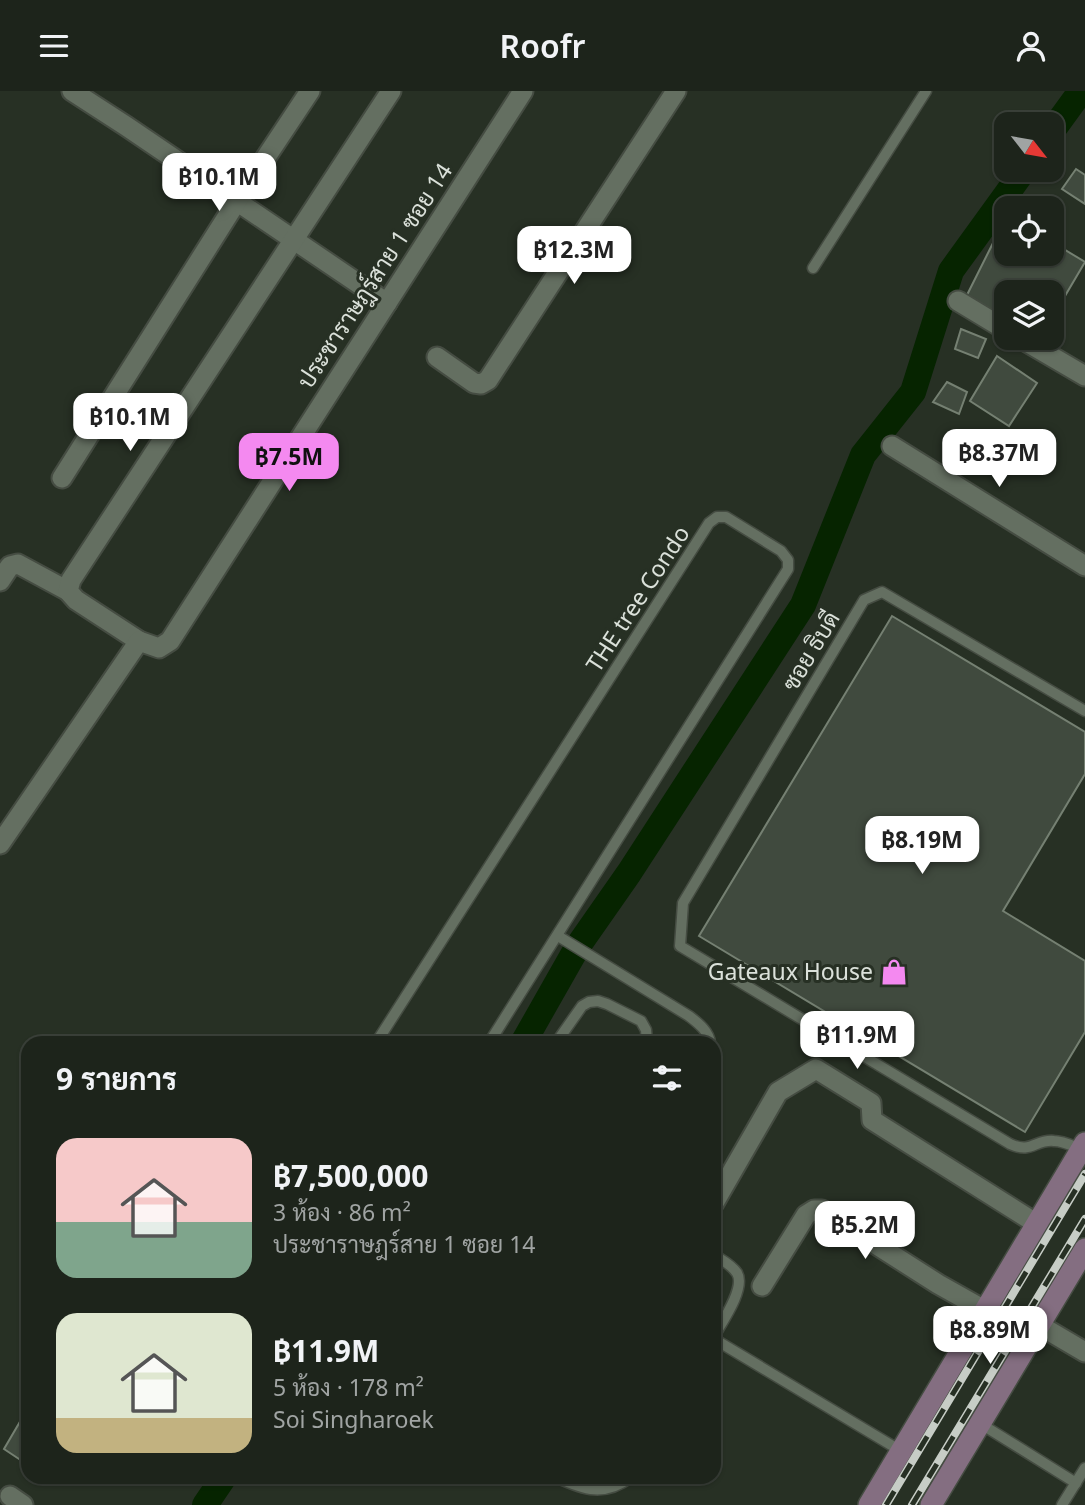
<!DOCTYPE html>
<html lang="th">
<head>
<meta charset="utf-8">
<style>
  body { margin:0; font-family:"Noto Sans",Sarabun,sans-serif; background:#252c24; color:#f1f3f6; height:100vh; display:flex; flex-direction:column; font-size:26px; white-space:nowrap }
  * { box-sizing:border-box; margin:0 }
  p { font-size:23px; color:#a0a4a3 }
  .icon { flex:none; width:38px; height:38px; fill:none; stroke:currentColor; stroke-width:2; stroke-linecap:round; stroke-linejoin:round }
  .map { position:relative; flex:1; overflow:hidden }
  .side { position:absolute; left:21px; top:945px; width:700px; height:448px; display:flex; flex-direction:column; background:#1d241b; border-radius:21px; box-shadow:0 2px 5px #0004,0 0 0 2px #3b413a }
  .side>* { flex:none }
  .needle { width:46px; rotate:121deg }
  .tools { position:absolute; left:994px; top:21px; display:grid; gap:14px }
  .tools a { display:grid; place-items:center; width:70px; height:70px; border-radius:14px; background:#1d241b; box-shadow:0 2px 5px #0004,0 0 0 2px #3b413a; font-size:35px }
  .price { position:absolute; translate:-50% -60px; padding:0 16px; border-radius:14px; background:#fff; color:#222; font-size:23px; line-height:46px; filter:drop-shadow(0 2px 4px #0008) }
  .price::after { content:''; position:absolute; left:50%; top:42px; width:21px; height:16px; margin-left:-10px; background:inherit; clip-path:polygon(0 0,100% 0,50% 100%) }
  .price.current { background:#f489f0; color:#111 }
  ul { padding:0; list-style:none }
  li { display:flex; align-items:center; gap:21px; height:175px; padding:0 35px }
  li span { display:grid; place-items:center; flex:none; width:196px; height:140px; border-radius:21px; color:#555 }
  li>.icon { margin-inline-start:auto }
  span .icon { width:84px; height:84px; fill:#fffc; stroke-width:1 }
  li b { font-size:30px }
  h2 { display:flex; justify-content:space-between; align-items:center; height:84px; padding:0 35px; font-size:30px }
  header { display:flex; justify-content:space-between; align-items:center; height:91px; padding:0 35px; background:#1d241b; font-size:32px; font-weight:600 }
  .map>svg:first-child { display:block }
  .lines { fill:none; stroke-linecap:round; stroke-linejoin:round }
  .canal { stroke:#062400; stroke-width:26 }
  .building { fill:#404a3e; stroke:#758072; stroke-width:2 }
  .service-casing { stroke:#454c42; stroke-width:13 }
  .minor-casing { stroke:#454c42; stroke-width:23 }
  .secondary-casing { stroke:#454c42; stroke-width:24 }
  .service { stroke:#646f61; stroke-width:10 }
  .minor { stroke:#646f61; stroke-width:19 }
  .secondary { stroke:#846e81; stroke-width:21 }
  .rail-casing { stroke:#c7cdc6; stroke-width:8 }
  .rail { stroke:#273024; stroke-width:5; stroke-dasharray:16; stroke-linecap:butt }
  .labels { text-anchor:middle; stroke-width:6; stroke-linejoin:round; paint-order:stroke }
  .street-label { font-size:23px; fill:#dbe1da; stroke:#273024 }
  .poi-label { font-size:23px; fill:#dbe1da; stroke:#273024; text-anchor:end }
</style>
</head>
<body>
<header><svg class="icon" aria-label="menu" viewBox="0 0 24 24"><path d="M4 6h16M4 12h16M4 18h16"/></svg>Roofr<svg class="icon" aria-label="person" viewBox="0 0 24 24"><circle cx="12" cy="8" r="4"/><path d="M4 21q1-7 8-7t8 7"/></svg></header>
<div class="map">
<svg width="1085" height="1414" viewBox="0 0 1085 1414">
  <rect width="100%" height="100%" fill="#273024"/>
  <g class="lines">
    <!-- canal -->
    <g class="canal">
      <polyline points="1052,40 1081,0"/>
      <polyline points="523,952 578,855 629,782 803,514 863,364 913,301 951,180 1024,79"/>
      <polyline points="205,1414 224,1386"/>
    </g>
  </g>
  <!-- building -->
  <g class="building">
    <polygon points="1076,78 1085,84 1085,113 1062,98"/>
    <polygon points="1006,126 1006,163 1052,163 1052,151 1085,171 1052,227 1052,201 1006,201 1006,234 965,208"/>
    <polygon points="961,238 986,248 978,267 955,258"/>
    <polygon points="997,265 1037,292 1009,335 970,310"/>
    <polygon points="947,291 967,301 959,323 933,311"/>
    <polygon points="892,525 1085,641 1085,683 1003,820 1085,870 1085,941 1025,1041 699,845"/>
    <polygon points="28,1317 28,1374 4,1358"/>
  </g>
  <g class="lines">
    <!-- service casing -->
    <g class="service-casing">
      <g id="service">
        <polyline points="813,177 926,0"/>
        <path d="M558,845L689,925C698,932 709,940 710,952"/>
        <polyline points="376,952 709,432 717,426 726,426 781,460 788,469 788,478 489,952"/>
        <polyline points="556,952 582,915 589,911 598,910 607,913 641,930 646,939 647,952"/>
        <path d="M1081,1058C1073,1055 1063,1050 1054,1050C1035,1048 1032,1063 1010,1053L680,855L683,812L864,509L882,501L1085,620"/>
        <path d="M714,1164C722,1169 732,1174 737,1182C746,1197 722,1231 714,1245"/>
        <polyline points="714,1248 901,1360"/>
        <polyline points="981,1333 1076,1392"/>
        <path d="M556,1386C584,1399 604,1406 631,1386"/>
        <polyline points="1062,1414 1085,1377"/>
      </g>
    </g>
    <!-- minor casing -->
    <g class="minor-casing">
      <g id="minor">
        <polyline points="72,0 126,35 387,212"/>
        <polyline points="958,210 1006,239"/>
        <polyline points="1020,247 1085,285"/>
        <polyline points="437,266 474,292 481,293 488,289 676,0"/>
        <polyline points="892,355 1085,475"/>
        <polyline points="62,387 237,110 310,0"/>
        <polyline points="0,490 10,475 18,473 68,500"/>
        <polyline points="139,550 76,509 68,500 71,489 391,0"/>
        <polyline points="0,753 139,550 159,557 170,550 523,0"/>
        <polyline points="714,1112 778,1001 816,978 871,1012 872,1029 1037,1133"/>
        <polyline points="762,1195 806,1124 814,1119 822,1119 938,1193 986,1220"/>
        <polyline points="1039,1234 1085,1261"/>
        <polyline points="10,1405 23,1414"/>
      </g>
    </g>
    <!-- secondary casing -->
    <g class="secondary-casing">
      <g id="secondary">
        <polyline points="869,1414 1085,1052"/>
        <polyline points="931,1414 1085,1158"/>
      </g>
    </g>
    <!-- service -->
    <use href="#service" class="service"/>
    <!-- minor -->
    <use href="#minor" class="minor"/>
    <!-- secondary -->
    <use href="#secondary" class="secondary"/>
    <!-- rail casing -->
    <g class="rail-casing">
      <g id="rail">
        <polyline points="886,1414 1085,1083"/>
        <polyline points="912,1414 1085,1128"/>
      </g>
    </g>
    <!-- rail -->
    <use href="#rail" class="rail"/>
  </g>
  <!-- icons -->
  <defs>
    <g id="shop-bare" transform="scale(2.1)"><path d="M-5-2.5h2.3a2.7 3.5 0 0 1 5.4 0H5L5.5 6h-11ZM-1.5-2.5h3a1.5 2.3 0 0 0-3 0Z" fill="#f489f0" stroke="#273024" stroke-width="2.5" paint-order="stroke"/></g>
  </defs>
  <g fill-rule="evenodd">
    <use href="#shop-bare" x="894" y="881"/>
  </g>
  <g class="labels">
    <!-- street labels -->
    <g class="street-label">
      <text transform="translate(375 185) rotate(-57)" y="8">ประชาราษฎร์สาย 1 ซอย 14</text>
      <text transform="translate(638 508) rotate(-57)" y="8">THE tree Condo</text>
      <text transform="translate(811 560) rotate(-59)" y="8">ซอย ธิบดี</text>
    </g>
    <!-- poi labels -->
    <g class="poi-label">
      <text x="873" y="889">Gateaux House</text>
    </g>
  </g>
</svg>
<div class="tools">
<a><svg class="needle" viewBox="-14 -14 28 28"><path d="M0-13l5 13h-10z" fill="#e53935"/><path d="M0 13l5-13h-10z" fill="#a0a4a3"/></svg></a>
<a><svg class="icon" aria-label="locate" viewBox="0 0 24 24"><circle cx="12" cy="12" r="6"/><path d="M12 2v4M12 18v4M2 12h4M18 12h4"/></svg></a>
<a><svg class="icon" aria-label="layers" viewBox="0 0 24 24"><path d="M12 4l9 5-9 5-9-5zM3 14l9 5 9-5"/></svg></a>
</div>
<b class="price" style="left:219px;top:122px">฿10.1M</b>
<b class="price" style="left:574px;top:195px">฿12.3M</b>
<b class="price" style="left:130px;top:362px">฿10.1M</b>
<b class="price" style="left:999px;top:398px">฿8.37M</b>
<b class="price current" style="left:289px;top:402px">฿7.5M</b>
<b class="price" style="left:922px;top:785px">฿8.19M</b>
<b class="price" style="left:857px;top:980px">฿11.9M</b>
<b class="price" style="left:865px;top:1170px">฿5.2M</b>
<b class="price" style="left:990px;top:1275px">฿8.89M</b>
<section class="side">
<h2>9 รายการ<svg class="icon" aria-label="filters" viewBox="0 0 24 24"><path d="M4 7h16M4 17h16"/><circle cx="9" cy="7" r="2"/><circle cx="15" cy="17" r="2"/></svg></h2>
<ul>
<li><span style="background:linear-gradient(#f6c9c9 60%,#7fa58c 0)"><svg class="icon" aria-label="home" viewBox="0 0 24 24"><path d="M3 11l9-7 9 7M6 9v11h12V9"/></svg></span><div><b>฿7,500,000</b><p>3 ห้อง · 86 m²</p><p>ประชาราษฎร์สาย 1 ซอย 14</p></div></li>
<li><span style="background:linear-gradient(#dfe7d0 75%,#c2b280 0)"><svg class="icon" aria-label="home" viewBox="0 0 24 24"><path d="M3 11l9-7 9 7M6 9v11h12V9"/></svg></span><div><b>฿11.9M</b><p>5 ห้อง · 178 m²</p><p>Soi Singharoek</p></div></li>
</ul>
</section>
</div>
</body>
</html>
